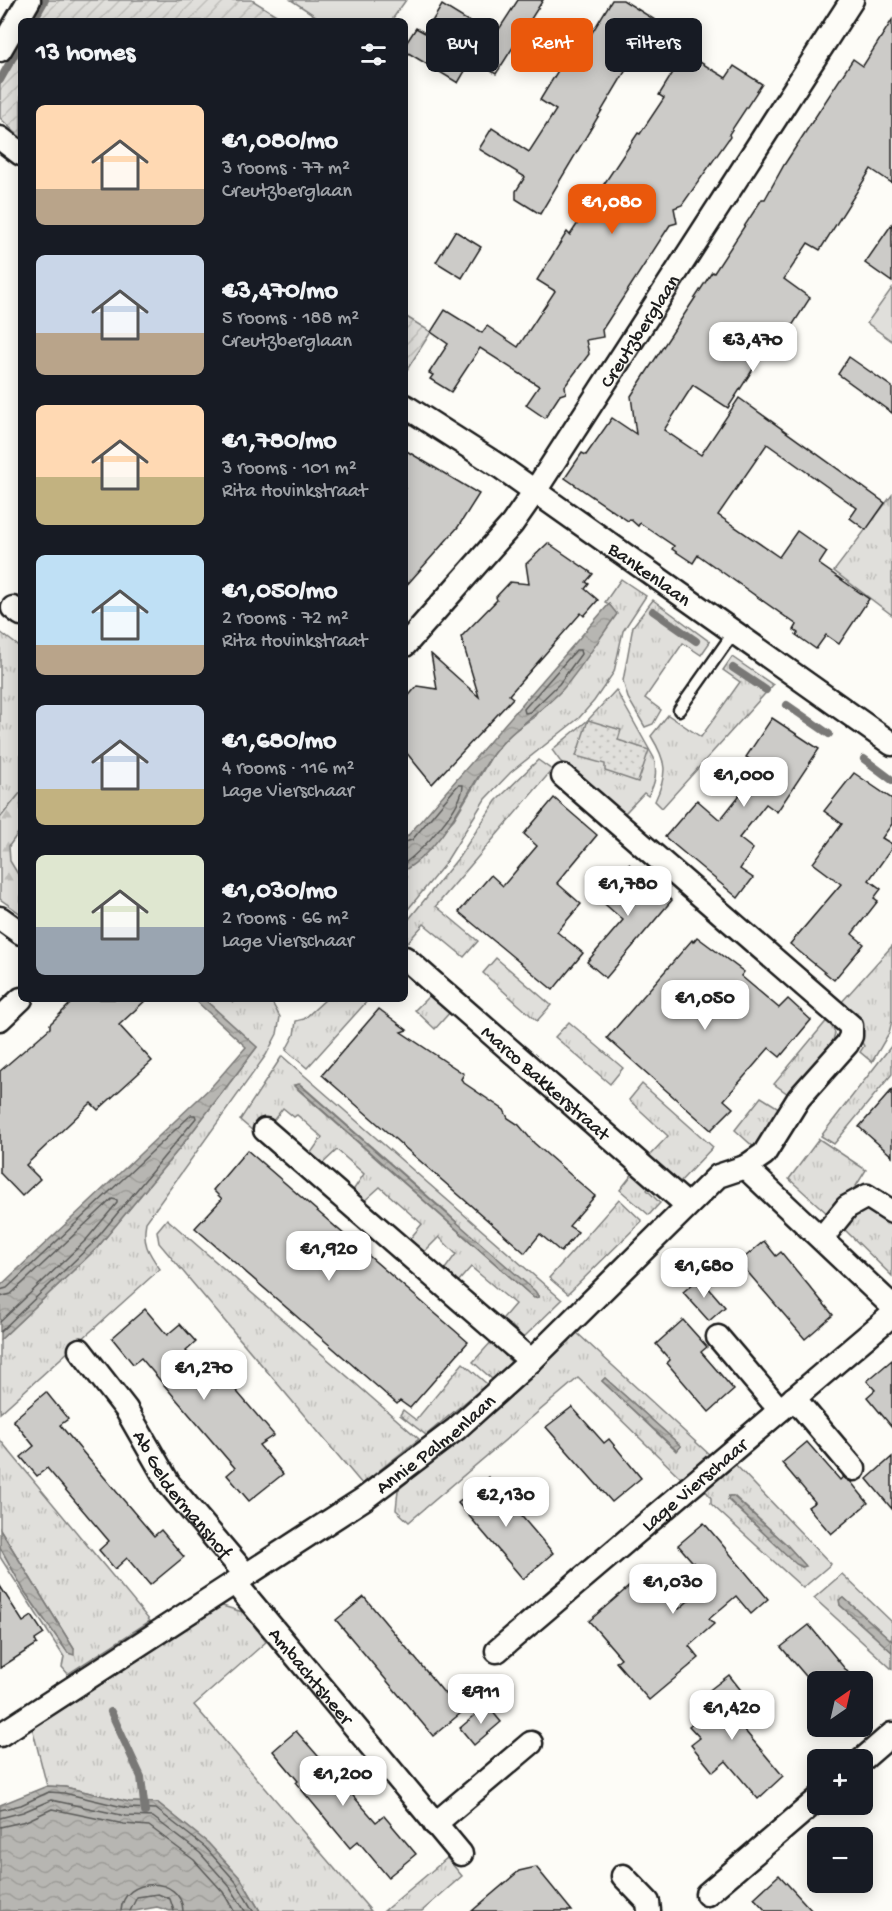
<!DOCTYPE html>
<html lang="en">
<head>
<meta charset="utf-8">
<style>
  body { margin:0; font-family:"Gochi Hand",sans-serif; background:#242831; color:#f1f3f6; height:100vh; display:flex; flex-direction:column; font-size:22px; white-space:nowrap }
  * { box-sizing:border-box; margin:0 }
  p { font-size:20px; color:#9ea1a6 }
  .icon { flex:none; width:33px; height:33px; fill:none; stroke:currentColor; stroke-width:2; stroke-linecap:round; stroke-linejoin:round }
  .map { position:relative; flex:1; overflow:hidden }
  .drawer { position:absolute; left:18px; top:18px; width:390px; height:984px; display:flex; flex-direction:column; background:#171b24; border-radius:9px; box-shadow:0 3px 15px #0003 }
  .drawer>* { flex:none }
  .guide { position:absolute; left:426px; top:18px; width:375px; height:54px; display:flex; gap:12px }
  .needle { width:39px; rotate:34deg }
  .buttons { position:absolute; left:807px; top:1671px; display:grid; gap:12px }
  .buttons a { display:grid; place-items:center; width:66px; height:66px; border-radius:9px; background:#171b24; box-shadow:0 3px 15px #0003; font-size:30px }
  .price { position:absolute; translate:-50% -51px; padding:0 14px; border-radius:12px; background:#fff; color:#222; font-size:20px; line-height:39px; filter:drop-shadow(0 2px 3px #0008) }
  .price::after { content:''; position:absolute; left:50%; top:36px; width:18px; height:14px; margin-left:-9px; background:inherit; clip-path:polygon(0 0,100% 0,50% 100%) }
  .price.on { background:#ea580c; color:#fff }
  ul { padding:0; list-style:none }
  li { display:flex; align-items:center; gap:18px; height:150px; padding:0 18px }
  li span { display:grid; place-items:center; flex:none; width:168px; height:120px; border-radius:9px; color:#555 }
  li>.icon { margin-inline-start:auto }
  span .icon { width:72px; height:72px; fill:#fffc; stroke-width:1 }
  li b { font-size:26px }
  h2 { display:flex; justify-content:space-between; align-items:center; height:72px; padding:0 18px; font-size:26px }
  .tag { padding:0 21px; border-radius:9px; background:#171b24; box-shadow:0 3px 15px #0003; font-size:21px; line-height:54px }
  .tag.on { background:#ea580c; color:#fff }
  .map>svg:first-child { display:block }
  .grass { fill:url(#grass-tufts); stroke:#7e7e7c; stroke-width:1.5; fill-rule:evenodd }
  .forest { fill:url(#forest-firs); stroke:#7e7e7c; stroke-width:1.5 }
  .park { fill:url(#park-dots); stroke:#7e7e7c; stroke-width:1.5 }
  .garden { fill:url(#garden-furrows); stroke:#7e7e7c; stroke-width:1.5 }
  .pitch { fill:#e0dfdb; stroke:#7e7e7c; stroke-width:1.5 }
  .water { fill:url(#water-waves); stroke:#797876; stroke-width:1.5 }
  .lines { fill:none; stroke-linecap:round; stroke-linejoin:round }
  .shore { stroke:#5a5a58; stroke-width:1.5 }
  .stream { stroke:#797876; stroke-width:8 }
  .building { fill:#cccbc8; stroke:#1c1c1c; stroke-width:1.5 }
  .lane-casing { stroke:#1c1c1c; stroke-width:15 }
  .street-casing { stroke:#1c1c1c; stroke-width:27 }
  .lane { stroke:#fdfcf7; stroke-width:10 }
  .street { stroke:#fdfcf7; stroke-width:22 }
  .labels { text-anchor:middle; stroke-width:4.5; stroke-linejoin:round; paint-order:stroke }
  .street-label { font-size:20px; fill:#1c1c1c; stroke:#fdfcf7 }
</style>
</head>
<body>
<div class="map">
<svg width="892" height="1911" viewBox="0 0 892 1911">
  <defs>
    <pattern id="grass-tufts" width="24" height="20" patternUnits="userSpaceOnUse" patternTransform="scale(1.5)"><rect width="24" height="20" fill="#e0dfdb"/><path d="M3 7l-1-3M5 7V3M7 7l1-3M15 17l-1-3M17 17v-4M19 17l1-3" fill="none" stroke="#c0bfbb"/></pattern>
    <pattern id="forest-firs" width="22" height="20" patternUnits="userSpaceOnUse" patternTransform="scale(1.5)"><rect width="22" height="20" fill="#e0dfdb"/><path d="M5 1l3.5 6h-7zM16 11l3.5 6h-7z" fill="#c0bfbb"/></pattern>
    <pattern id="park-dots" width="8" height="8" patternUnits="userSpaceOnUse" patternTransform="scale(1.5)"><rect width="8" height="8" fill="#e0dfdb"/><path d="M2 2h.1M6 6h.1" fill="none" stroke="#c0bfbb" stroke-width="1.8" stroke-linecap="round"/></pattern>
    <pattern id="garden-furrows" width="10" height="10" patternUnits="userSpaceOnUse" patternTransform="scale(1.5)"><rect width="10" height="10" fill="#e0dfdb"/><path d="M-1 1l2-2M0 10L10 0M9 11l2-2" fill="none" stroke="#c0bfbb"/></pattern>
    <pattern id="water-waves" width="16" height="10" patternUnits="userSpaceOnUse" patternTransform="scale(1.5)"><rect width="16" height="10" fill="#b7b6b2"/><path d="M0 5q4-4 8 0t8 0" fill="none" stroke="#9d9c98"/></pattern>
  </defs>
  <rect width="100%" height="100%" fill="#fdfcf7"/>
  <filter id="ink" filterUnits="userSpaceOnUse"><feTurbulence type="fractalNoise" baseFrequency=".0167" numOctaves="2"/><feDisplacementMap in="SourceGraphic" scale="12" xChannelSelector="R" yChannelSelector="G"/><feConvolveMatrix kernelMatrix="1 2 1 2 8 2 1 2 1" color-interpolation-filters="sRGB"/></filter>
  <g filter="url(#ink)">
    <!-- grass -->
    <g class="grass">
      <polygon points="892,495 892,615 834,571"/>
      <polygon points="621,579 646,596 623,631 614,672 594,701 579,718 511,772 485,799 444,865 405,913 405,870 454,819 493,754 510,734 534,717 609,604 605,602"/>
      <polygon points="653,600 710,642 701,655 683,643 645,698 661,710 653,724 645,727 628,698 623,681 633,626"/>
      <polygon points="0,632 21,648 21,792 0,818"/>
      <path d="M732,657L773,685L662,808L655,801C668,773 667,762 651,736L668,715L701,737L740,682L723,670Z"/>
      <path d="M616,690L654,758C657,772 656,783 648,796L644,793L626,812L618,814L560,761L552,750L588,720Z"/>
      <polygon points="538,760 552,770 436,906 478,941 464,957 424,924 405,945 405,924 459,857 496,801"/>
      <polygon points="892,946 892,1021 889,1033 872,1062 860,1052 864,1046 839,1005"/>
      <polygon points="496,958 551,1005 537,1021 483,973"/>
      <polygon points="431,994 451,1011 435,1029 415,1010"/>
      <path d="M204,999H229L233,1002L235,999H270L280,1017L277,1034L266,1055L146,1222C142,1243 148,1252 160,1269L0,1413V1340L97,1248L179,1149L257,1047Z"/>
      <polygon points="326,999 369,999 307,1068 286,1050 294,1035 296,1021 304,1019"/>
      <polygon points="829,1018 835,1033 832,1044 791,1096 774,1084"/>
      <polygon points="569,1022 623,1068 610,1084 555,1037"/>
      <polygon points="892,1045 892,1074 834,1144 821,1136"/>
      <path d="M282,1056L562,1300L523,1338L512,1326L508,1329L502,1323L503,1318L515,1304L471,1267L457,1283L442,1273L456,1254L439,1237L424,1252L410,1244L409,1240L422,1224L380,1187L362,1203L352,1192L364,1174L337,1150L322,1164L318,1165L308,1157L322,1137L297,1115L294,1117L283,1108L273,1121L262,1120L254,1132L240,1120ZM300,1084L447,1213L534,1298L294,1086Z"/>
      <polygon points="642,1084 713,1147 677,1185 648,1157 668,1136 629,1100"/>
      <polygon points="761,1097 782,1110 757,1150 735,1130"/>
      <polygon points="819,1139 866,1170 856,1186 829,1215 789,1179"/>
      <polygon points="634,1172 650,1185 647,1190 660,1203 649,1215 620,1190"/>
      <polygon points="619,1199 642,1221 568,1294 549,1278"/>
      <polygon points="877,1207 892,1217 892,1276 843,1228 860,1211"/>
      <polygon points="167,1219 419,1439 362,1484 159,1243 157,1231"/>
      <path d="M576,1332L711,1456L684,1481L578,1378L409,1522L396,1510L398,1490L521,1386ZM605,1378L681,1446L676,1451L602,1381Z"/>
      <polygon points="492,1341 511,1362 492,1379 473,1362"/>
      <polygon points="463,1363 487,1384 426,1435 400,1415 403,1410 416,1420"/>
      <polygon points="0,1440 150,1621 68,1674 62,1667 64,1657 0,1557 0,1547 25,1592 68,1653 74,1649 0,1529"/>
      <path d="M732,1461L831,1564L803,1588L711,1504V1498L703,1487ZM729,1496H734L786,1544L805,1565L802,1567L796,1563L728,1500Z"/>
      <polygon points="842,1574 892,1622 892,1641 844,1598 840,1605 892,1652 892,1669 814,1598"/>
      <polygon points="219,1605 246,1613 266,1642 194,1705 371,1911 260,1911 241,1879 208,1843 158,1803 129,1802 65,1787 47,1786 32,1727"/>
      <polygon points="447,1858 462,1876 422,1911 384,1911"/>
    </g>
    <!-- forest -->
    <polygon class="forest" points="21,792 21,829 9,846 10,861 21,879 21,914 0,899 0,818"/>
    <!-- park -->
    <polygon class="park" points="588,720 621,730 618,740 649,750 638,782 605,771 605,764 576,756"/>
    <!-- garden -->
    <g class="garden">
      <polygon points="45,0 252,0 286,21 33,21"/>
      <polygon points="21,43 21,138 0,118 0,80"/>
      <polygon points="405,316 431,332 405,373"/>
    </g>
    <!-- pitch -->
    <g class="pitch">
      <polygon points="291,0 406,0 391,21 323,21"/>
      <polygon points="892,288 892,341 867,323"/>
    </g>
    <!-- water -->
    <g class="water">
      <path d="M609,604L617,614C599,639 583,666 563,689C541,713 512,728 493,754C464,794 448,843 405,870V839Z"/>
      <polygon points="194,999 204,999 257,1047 179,1149 97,1248 0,1340 0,1286 212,1086 246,1047"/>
      <polygon points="299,1084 535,1291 539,1297 534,1298 294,1085"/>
      <polygon points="605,1378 681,1446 677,1451 602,1381"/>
      <polygon points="729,1496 733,1496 786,1544 806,1566 802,1567 796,1564 728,1499"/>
      <polygon points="0,1529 74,1649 74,1655 68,1653 25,1592 0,1547"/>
      <polygon points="844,1598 892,1641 892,1652 840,1605 839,1600"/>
      <polygon points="47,1786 65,1787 129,1802 158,1803 208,1843 241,1879 260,1911 170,1911 157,1907 135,1911 0,1911 0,1805"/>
    </g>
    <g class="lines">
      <!-- shore -->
      <g class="shore">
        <polygon points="576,650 580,650 581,654 559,684 530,712 525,713 524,709"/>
        <path d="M405,842L412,840L458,785H463C463,807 422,850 405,863"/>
        <polyline points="0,1290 7,1288 191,1115 195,1115 196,1118 92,1244 0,1332"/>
        <polyline points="0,1297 11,1294 112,1199 117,1200 117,1203 86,1240 0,1322"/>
        <polyline points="0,1810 21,1805 49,1792 64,1793 127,1808 156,1809 205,1847 236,1882 253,1911"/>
        <polyline points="0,1818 23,1812 51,1800 126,1816 153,1817 200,1853 230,1887 245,1911"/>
        <polyline points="0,1827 26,1821 52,1809 124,1824 149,1826 194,1860 223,1892 234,1911"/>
        <path d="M121,1911C123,1876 182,1875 183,1911"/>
        <polyline points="130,1911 137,1897 158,1894 170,1899 174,1911"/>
      </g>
      <!-- stream -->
      <g class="stream">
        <polyline points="33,21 45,0"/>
        <polyline points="0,80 21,43"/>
        <polyline points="653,611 696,641"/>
        <polyline points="733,668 766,690"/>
        <polyline points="787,705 829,734"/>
        <polyline points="864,759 892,780"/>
        <polyline points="111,1712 141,1777 145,1812"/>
      </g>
    </g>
    <!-- building -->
    <g class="building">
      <polygon points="518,0 543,0 496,74 472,59 458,83 405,51 405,45 416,28 425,33 442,5 494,37"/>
      <polygon points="612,0 623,0 679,35 668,52 645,38 540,214 516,199 516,191 525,177 479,149 492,128 529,152 556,110 540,100 582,31 590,36"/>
      <polygon points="892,20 892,183 871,169 820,250 808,243 784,279 810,298 772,357 764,352 728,408 693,385 664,430 701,455 739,398 885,503 866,530 850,518 857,508 767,444 718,515 779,557 797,531 827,552 819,564 869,599 839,644 826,635 816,649 796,635 798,633 794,630 797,625 698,555 693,563 672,549 674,546 640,523 638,526 630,519 628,521 565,478 582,453 586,455 612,418 636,434 631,396 712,272 714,273 762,199 765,199 784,165 853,59 863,66"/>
      <polygon points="685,53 726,78 734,66 762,84 729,134 730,137 682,205 674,208 677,223 670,225 602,330 603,337 586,340 589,354 565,386 566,393 560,395 545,418 526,405 539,386 480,348 451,392 430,379 433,375 429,373 448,344 431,332 445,310 482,333 487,326 518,347 555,291 537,280 567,232 570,235 638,133 640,134 664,98 659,95"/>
      <polygon points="892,224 892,282 865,263"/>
      <polygon points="455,231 481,247 462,278 436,262"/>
      <polygon points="849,357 892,387 892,413 838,374"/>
      <polygon points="405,450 479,494 458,527 405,587"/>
      <polygon points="548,543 593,574 586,582 589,584 585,589 598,600 584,616 581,613 509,695 513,698 432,784 405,751 405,700 417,686 437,689 431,654 479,697 461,637 497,600 496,597 510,582 529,584 526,564"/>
      <polygon points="772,718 819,749 777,812 766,804 739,838 753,849 740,869 753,878 738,898 665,837 697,800 720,820 762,767 746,757"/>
      <polygon points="854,773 892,799 892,824 882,838 892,844 892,848 869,880 881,889 874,898 878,901 852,934 864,944 834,980 790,944 841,884 813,863 842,824 824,811"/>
      <polygon points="554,798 597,835 557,883 581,904 557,932 583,953 553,990 459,912 491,875 503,886 537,846 524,834"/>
      <polygon points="629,864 672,900 606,978 587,962 623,920 599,899"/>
      <polygon points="697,937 744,972 741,976 779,1008 788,999 811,1020 780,1057 769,1048 724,1100 733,1108 711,1130 607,1038 692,940 693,942"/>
      <polygon points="75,999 147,999 119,1025 152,1061 98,1110 91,1103 26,1165 40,1179 22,1196 0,1173 0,1071 50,1028 50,1024"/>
      <polygon points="379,1009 407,1030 401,1032 464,1074 461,1079 464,1083 504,1110 508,1118 519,1125 534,1143 595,1196 569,1226 578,1232 561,1252 540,1234 525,1253 322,1075"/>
      <polygon points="892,1090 892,1156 859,1127"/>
      <polygon points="247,1150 468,1342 410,1408 400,1401 397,1404 380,1389 195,1228 222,1199 213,1190"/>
      <polygon points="764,1241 776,1256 781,1252 833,1315 805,1339 739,1262"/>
      <polygon points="700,1278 725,1307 709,1321 683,1292"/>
      <polygon points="145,1309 167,1335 180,1324 196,1342 186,1351 217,1388 227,1380 274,1435 259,1445 283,1474 249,1501 227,1475 235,1468 141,1358 133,1364 112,1338"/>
      <polygon points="683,1320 707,1347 701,1352 734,1390 709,1412 667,1363 670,1360 656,1344"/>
      <polygon points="892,1360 892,1427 867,1397 875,1390 867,1381"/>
      <polygon points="46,1392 68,1419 60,1425 154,1536 161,1530 184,1557 150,1585 127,1558 115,1569 99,1550 109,1541 47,1468 37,1476 21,1457 34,1446 13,1420"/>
      <polygon points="572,1407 604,1443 609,1439 641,1478 612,1502 546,1427"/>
      <polygon points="807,1442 840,1480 843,1477 851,1482 868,1503 831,1534 808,1507 815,1502 782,1463"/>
      <polygon points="892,1457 892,1509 867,1479"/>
      <polygon points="488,1477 553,1553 523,1579 458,1503"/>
      <polygon points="704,1523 768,1599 751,1614 736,1596 709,1619 714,1624 689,1646 699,1658 649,1700 616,1662 621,1658 589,1621 647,1571 679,1609 710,1582 678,1545"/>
      <polygon points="0,1586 23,1622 32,1616 44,1634 35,1640 37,1644 0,1668"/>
      <polygon points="364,1597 461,1713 433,1736 336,1620"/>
      <polygon points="809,1625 841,1664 856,1682 811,1682 781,1647"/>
      <polygon points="729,1675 747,1698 730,1713 783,1776 758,1799 726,1761 713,1772 691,1745 700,1738 689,1726 716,1703 707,1692"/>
      <polygon points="487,1705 501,1722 474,1745 460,1728"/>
      <polygon points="296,1731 376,1822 384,1816 416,1854 388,1877 358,1841 350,1848 296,1783 298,1781 273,1751"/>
      <polygon points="536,1867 572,1911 472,1911 519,1871"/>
      <polygon points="779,1875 812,1911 766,1911 754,1898"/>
    </g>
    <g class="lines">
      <!-- lane casing -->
      <g class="lane-casing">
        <polyline id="lane" points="679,710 734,632"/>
      </g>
      <!-- street casing -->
      <g class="street-casing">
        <g id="street">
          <polyline points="0,50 29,0"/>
          <polyline points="0,138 21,154"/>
          <path id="s1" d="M405,406L502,468L892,744"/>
          <polyline points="13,608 21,614"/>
          <path id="s2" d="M405,645L512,524L535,491L852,0"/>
          <polyline points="563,776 851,1026 851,1036 847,1044 799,1098 764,1154 745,1167"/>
          <polyline points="0,918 21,933"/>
          <path id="s3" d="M405,958L687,1205"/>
          <polyline points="0,1019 21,999"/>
          <polyline points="265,1130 531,1361"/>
          <polyline points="822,1238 847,1207 867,1196 892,1212"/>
          <polyline points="718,1337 780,1410"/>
          <path id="s4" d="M80,1350L126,1409L169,1484L246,1575"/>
          <polyline points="794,1398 854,1469"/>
          <path id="s5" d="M235,1583L461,1854"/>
          <path id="s6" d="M497,1651L892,1315"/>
          <path id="s7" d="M0,1735L365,1498L456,1429L531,1361L718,1176L745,1167L892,1306"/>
          <polyline points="862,1760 892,1734"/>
          <polyline points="435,1824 531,1743"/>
          <polyline points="623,1876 648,1902 649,1911"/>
          <polyline points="707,1894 818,1799"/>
        </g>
      </g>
      <!-- lane -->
      <use href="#lane" class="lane"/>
      <!-- street -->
      <use href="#street" class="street"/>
    </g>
  </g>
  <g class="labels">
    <!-- street labels -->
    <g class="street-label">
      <text dy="7" stroke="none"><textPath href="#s2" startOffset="393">Creutzberglaan</textPath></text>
      <text dy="7" stroke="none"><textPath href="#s1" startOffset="297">Bankenlaan</textPath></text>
      <text dy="7" stroke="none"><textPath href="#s3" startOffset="188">Marco Bakkerstraat</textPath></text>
      <text dy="7" stroke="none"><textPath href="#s7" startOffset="524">Annie Palmenlaan</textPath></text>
      <text dy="7" stroke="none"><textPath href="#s6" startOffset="258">Lage Vierschaar</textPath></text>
      <text dy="7" stroke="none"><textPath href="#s4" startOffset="177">Ab Geldermanshof</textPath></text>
      <text dy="7" stroke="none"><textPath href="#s5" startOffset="120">Ambachtsheer</textPath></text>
    </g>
  </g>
</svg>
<div class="buttons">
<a><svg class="needle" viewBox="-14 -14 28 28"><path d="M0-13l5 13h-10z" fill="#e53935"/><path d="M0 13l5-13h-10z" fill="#9ea1a6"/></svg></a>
<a>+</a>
<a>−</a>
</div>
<b class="price on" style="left:612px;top:235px">€1,080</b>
<b class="price" style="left:753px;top:373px">€3,470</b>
<b class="price" style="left:744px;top:808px">€1,000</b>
<b class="price" style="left:628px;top:917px">€1,780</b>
<b class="price" style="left:705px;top:1031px">€1,050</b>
<b class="price" style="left:329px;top:1282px">€1,920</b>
<b class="price" style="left:704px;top:1299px">€1,680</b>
<b class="price" style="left:204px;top:1401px">€1,270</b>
<b class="price" style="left:506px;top:1528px">€2,130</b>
<b class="price" style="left:673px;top:1615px">€1,030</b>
<b class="price" style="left:481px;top:1725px">€911</b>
<b class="price" style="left:732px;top:1741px">€1,420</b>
<b class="price" style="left:343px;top:1807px">€1,200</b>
<div class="guide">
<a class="tag">Buy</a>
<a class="tag on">Rent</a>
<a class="tag">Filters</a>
</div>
<section class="drawer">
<h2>13 homes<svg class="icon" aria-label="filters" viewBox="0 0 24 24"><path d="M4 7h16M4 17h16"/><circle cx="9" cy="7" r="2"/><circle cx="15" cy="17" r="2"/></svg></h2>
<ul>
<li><span style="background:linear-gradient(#ffd9b3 70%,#b9a48a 0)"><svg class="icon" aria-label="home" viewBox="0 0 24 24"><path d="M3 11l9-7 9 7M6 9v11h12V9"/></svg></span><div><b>€1,080/mo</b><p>3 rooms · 77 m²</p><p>Creutzberglaan</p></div></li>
<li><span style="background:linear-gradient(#c9d6e8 65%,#b9a48a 0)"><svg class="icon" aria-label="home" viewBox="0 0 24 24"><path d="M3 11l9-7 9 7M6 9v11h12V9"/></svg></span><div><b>€3,470/mo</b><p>5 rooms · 188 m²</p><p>Creutzberglaan</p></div></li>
<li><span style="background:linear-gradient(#ffd9b3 60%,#c2b280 0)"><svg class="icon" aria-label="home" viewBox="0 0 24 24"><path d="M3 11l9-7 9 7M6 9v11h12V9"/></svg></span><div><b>€1,780/mo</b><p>3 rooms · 101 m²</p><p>Rita Hovinkstraat</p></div></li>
<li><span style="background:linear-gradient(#bfe0f5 75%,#b9a48a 0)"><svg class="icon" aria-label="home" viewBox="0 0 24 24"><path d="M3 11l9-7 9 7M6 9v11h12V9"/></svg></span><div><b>€1,050/mo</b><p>2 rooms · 72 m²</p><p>Rita Hovinkstraat</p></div></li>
<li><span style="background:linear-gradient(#c9d6e8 70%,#c2b280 0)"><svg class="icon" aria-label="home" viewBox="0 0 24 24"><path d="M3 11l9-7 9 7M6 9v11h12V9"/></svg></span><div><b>€1,680/mo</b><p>4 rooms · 116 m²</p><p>Lage Vierschaar</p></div></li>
<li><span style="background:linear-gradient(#dfe7d0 60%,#9aa5b1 0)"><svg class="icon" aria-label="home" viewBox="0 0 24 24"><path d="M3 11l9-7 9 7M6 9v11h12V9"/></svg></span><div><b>€1,030/mo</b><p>2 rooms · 66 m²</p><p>Lage Vierschaar</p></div></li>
</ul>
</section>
</div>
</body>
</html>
